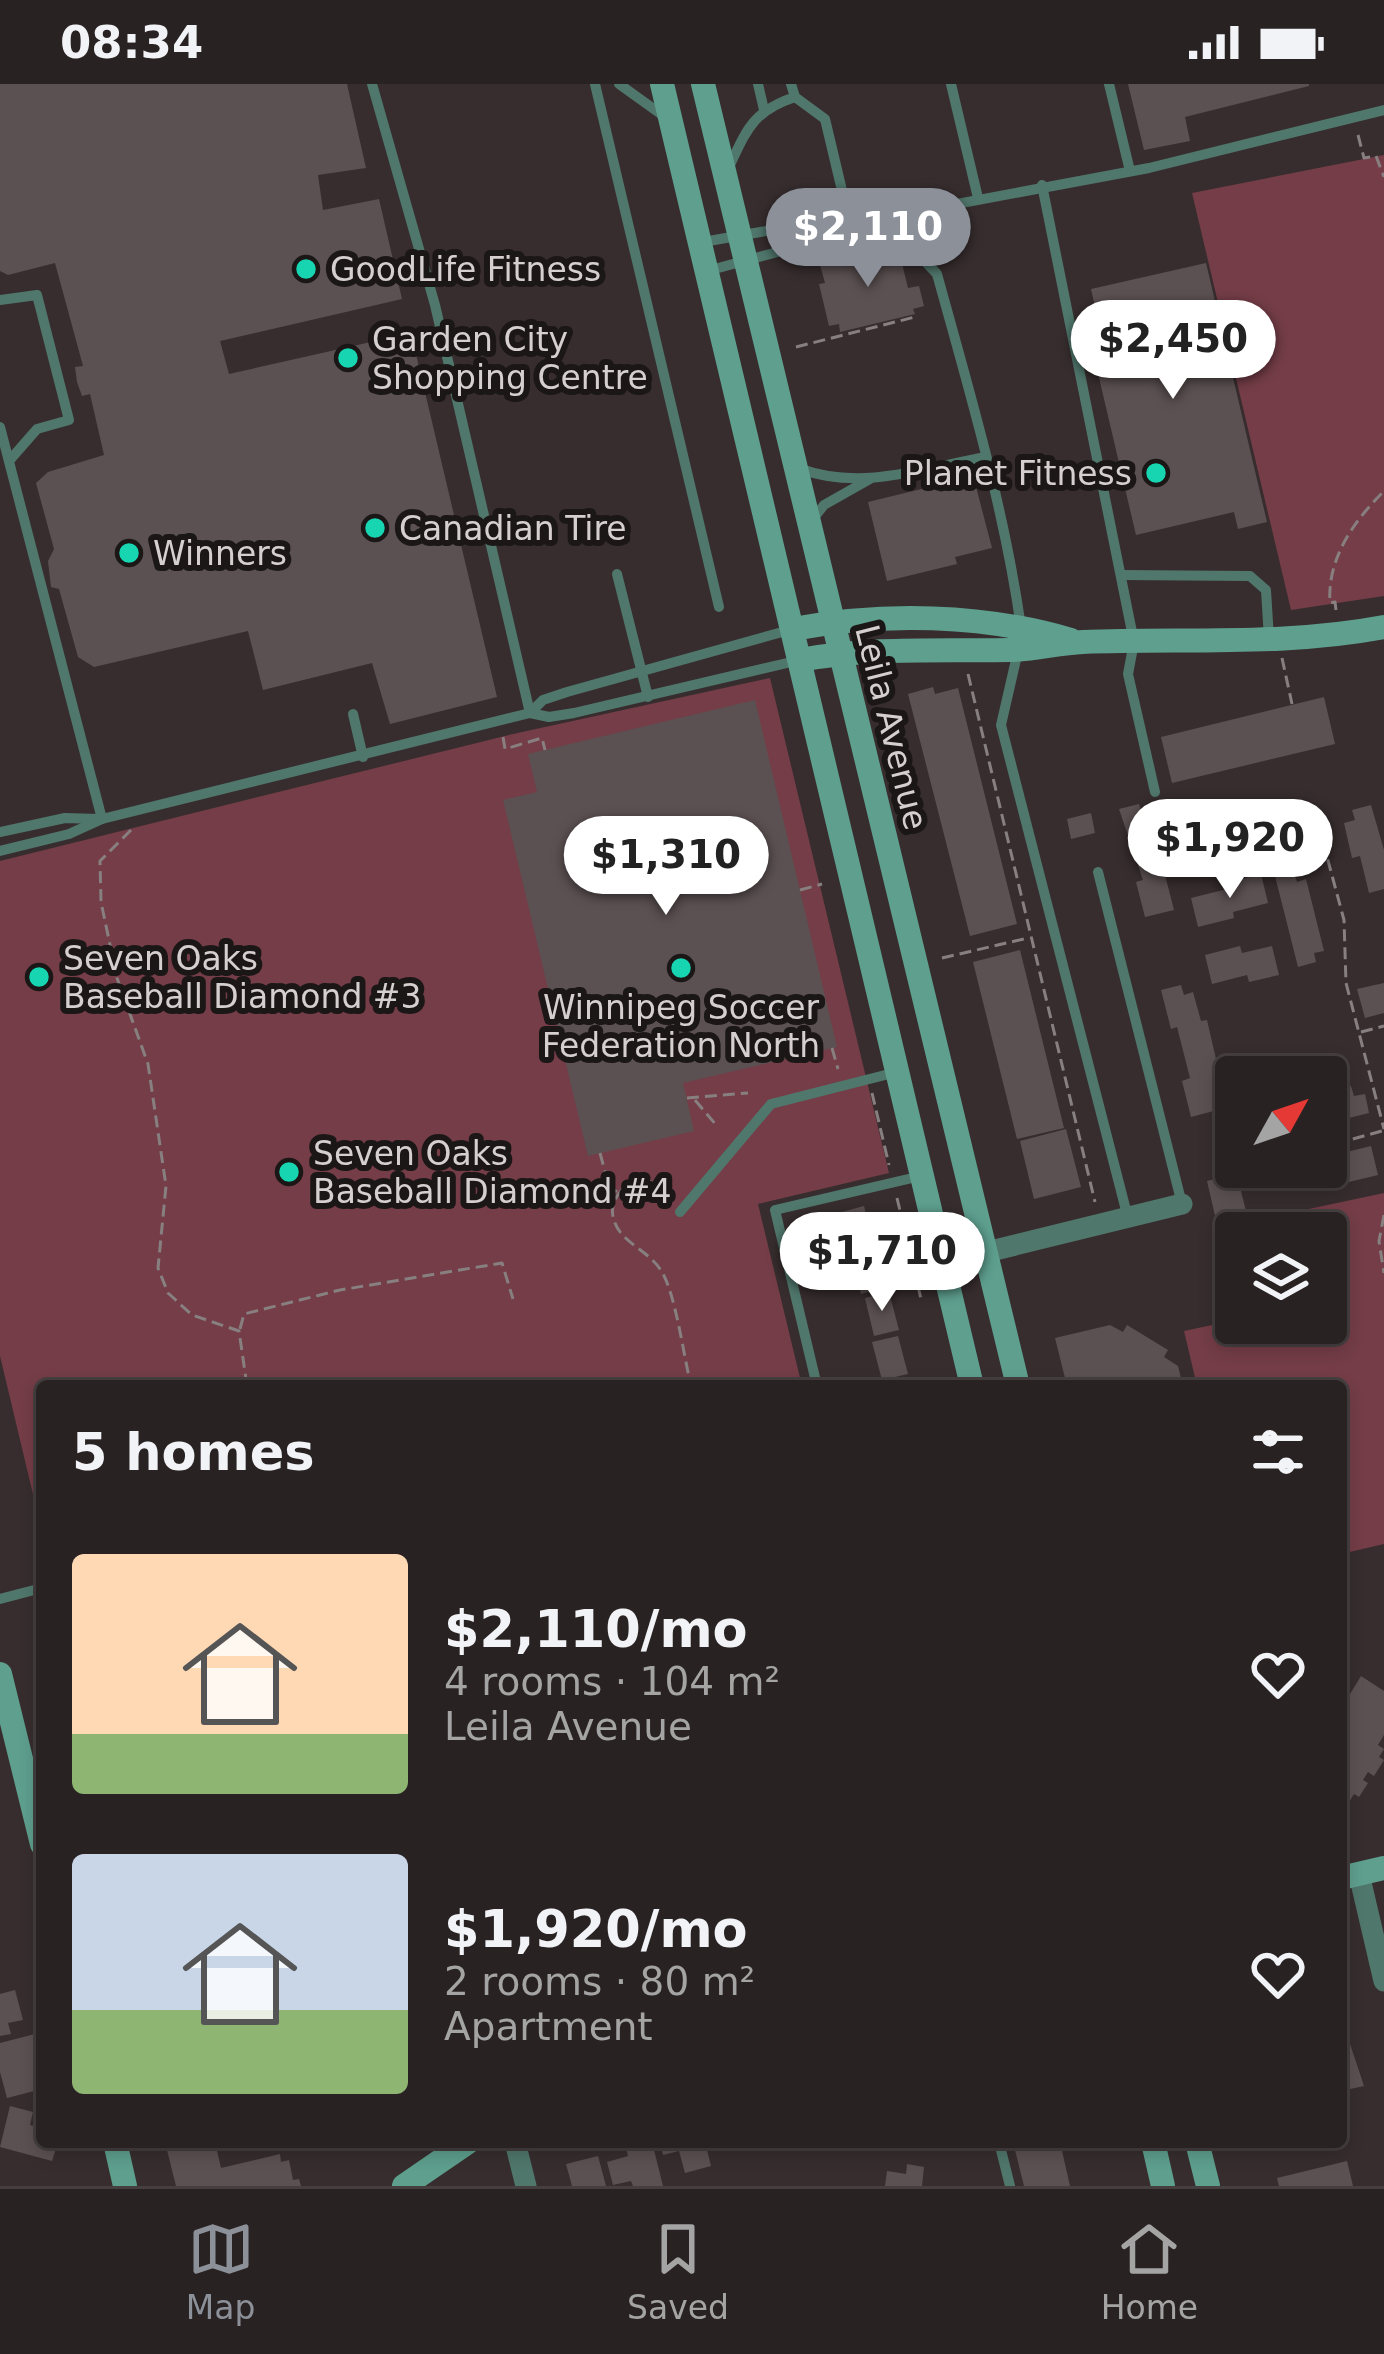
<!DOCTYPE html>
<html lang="en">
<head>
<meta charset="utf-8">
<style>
  body { margin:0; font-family:"DejaVu Sans",sans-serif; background:#312a2a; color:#f1f3f6; height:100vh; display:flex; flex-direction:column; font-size:45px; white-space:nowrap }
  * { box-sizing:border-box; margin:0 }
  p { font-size:39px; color:#a5a4a5 }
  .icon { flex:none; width:66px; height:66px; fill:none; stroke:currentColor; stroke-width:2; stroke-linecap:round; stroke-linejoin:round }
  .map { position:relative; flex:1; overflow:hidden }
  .sheet { position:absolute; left:36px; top:1296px; width:1311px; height:768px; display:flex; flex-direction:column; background:#292222; border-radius:12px; box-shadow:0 6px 18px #0003,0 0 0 3px #453f40 }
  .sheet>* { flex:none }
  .needle { width:78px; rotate:50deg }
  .controls { position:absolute; left:1215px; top:972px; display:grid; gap:24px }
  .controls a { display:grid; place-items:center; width:132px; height:132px; border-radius:12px; background:#292222; box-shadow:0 6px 18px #0003,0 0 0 3px #453f40; font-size:60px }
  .price { position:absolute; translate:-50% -102px; padding:0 27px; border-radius:42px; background:#fff; color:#222; font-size:39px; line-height:78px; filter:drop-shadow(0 3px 6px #0008) }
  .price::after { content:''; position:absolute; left:50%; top:72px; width:36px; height:27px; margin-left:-18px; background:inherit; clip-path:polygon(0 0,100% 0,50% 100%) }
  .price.selected { background:#8c9099; color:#fff }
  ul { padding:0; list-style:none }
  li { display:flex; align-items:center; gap:36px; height:300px; padding:0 36px }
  li span { display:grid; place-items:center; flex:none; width:336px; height:240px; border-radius:12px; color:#555 }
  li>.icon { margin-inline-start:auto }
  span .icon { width:144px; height:144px; fill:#fffc; stroke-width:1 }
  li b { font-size:51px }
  h2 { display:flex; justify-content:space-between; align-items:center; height:144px; padding:0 36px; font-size:51px }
  .status { display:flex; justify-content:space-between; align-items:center; height:84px; padding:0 60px; background:#292222; direction:ltr }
  .status svg { height:33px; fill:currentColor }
  .menu { display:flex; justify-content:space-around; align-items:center; height:168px; border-top:3px solid #453f40; background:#292222; font-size:33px; color:#a5a4a5 }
  .menu a { display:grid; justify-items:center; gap:6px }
  .menu .selected { color:#8c9099 }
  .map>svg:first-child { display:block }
  .green { fill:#743d47 }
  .building { fill:#5c5152 }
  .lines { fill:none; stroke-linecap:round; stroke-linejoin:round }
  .path { stroke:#877f80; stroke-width:3; stroke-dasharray:12 6; stroke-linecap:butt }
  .lane { stroke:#50776c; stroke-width:10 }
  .street { stroke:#50776c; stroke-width:21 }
  .secondary { stroke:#5e9f8e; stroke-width:24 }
  .poi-dot { fill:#18d5b2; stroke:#1b1717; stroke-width:4.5 }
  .labels { text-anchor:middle; stroke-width:12; stroke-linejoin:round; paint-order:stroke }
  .poi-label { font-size:33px; fill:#d5cfd0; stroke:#1b1717; text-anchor:start }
  .street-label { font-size:33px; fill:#d5cfd0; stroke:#1b1717 }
</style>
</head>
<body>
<div class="status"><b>08:34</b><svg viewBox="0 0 49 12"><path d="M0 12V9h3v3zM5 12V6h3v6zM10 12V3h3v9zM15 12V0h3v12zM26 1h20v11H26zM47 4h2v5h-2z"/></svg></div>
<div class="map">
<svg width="1384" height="2102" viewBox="0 0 1384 2102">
  <rect width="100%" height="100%" fill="#372d2e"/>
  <!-- green -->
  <g class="green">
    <polygon points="1384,71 1384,512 1291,526 1192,109"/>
    <polygon points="770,594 889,1089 758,1120 802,1302 42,1302 42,1448 0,1272 0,777 513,650"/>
    <polygon points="1384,1109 1384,1460 1341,1470 1341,1302 1197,1302 1184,1247 1236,1236 1326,1239 1326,1149 1274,1149 1271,1133"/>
  </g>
  <!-- building -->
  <g class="building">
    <polygon points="0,0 347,0 366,84 318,91 323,126 379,115 402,215 220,257 229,290 411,249 497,613 390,640 372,579 263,606 248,547 94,583 78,573 59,505 51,503 48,477 54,465 36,399 48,388 104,371 90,310 82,312 77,298 75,283 83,282 55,179 8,191 0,187"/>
    <polygon points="1128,0 1309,0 1309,2 1185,33 1190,57 1144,66"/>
    <polygon points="898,163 908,204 919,202 924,222 913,225 915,230 840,248 839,240 829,242 819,200 825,199 820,181"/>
    <polygon points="1206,179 1267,438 1238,445 1234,428 1136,451 1085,234 1097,231 1091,205"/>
    <polygon points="975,399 992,464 955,473 957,480 887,497 868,418 938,401 940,408"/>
    <polygon points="933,603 935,610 958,604 1017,840 970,852 908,610"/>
    <polygon points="1324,613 1335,660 1172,699 1161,653"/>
    <polygon points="755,616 837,963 683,999 694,1047 588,1072 503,716 537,708 528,670"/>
    <polygon points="1139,720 1142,729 1151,727 1172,789 1165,791 1174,826 1145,833 1136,798 1143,796 1119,725"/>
    <polygon points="1371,721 1384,766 1384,805 1369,809 1360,772 1352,774 1344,739 1355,736 1352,726"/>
    <polygon points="1091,729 1095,749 1071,755 1067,735"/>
    <polygon points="1294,788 1297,798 1306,795 1324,867 1314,869 1316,878 1298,883 1275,792"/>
    <polygon points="1261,790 1268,819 1233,828 1234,834 1198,843 1191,814 1227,805 1225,799"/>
    <polygon points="1240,862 1242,869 1272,862 1279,891 1249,898 1247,891 1212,900 1205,871"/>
    <polygon points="1020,866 1064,1044 1017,1055 973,878"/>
    <polygon points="1384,899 1384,929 1365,934 1357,905"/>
    <polygon points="1181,901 1184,911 1193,908 1201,937 1207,936 1219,988 1212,989 1221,1025 1191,1033 1182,997 1190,994 1177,943 1171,945 1161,906"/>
    <polygon points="1351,1002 1354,1012 1365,1010 1369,1029 1329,1039 1326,1008"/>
    <polygon points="1066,1045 1081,1103 1034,1115 1020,1057"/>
    <polygon points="1371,1062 1378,1091 1324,1104 1323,1098 1296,1104 1294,1097 1258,1105 1253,1083 1326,1083 1326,1073"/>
    <polygon points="1226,1092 1228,1102 1239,1099 1246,1127 1252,1126 1258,1149 1236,1149 1236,1202 1232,1203 1223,1168 1231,1166 1223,1134 1216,1136 1207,1097"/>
    <polygon points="864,1122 873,1159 846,1165 838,1129"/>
    <polygon points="876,1165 886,1203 861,1210 851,1171"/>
    <polygon points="889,1208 899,1246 874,1252 865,1214"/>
    <polygon points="1110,1241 1123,1248 1127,1241 1168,1266 1164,1273 1178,1282 1183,1302 1122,1302 1121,1298 1067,1302 1055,1254"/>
    <polygon points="898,1252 908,1290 882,1296 872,1258"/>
    <polygon points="1361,1592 1384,1607 1384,1651 1378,1661 1384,1665 1379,1673 1384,1676 1374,1692 1368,1688 1363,1696 1368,1699 1359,1713 1354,1710 1341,1731 1341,1615 1346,1607 1350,1610"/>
    <polygon points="15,1906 23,1936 8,1939 11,1950 0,1952 0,1910"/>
    <polygon points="1346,1948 1364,2002 1341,2007 1341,1949"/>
    <polygon points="35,1950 41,1972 34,1974 42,2005 7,2014 0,1988 0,1959"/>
    <polygon points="10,2022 33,2028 30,2041 42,2044 42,2058 58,2058 52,2077 0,2063"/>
    <polygon points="165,2058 215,2058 221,2084 280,2070 281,2078 289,2076 293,2096 299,2095 301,2102 176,2102"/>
    <polygon points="652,2058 663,2102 633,2102 631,2097 613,2101 607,2078 628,2072 626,2063"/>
    <polygon points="660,2058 705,2058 711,2082 685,2089 679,2067 663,2071"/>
    <polygon points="1013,2058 1060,2058 1070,2102 1024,2102"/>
    <polygon points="598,2072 606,2102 572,2102 566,2080"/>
    <polygon points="1347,2077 1353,2102 1279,2102 1277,2094"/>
    <polygon points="907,2080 924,2083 922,2102 885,2102 887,2087 906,2090"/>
  </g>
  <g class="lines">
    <!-- path -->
    <g class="path">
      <polyline points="1358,51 1364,74 1376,72 1384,93"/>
      <polyline points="796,263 915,233"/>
      <path d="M1336,526L1335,518L1330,519C1327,474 1354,437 1384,407"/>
      <polyline points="1282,574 1292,620"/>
      <polyline points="968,590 1095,1118"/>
      <polyline points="503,653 505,665 542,654 545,666"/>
      <polyline points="131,746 100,777 101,818 117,894 148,980 166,1102 158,1184 168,1209 192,1231 239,1247 247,1302"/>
      <polyline points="1323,758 1344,836 1346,899 1384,1045"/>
      <polyline points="800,806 822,800"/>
      <polyline points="942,874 1028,854"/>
      <polyline points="1361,948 1384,942"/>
      <polyline points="832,964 838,985"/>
      <polyline points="872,1009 889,1081"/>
      <polyline points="687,1014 748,1009"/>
      <polyline points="695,1016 717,1042"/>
      <polyline points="1326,1050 1335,1048 1338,1059 1382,1047"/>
      <polyline points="600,1069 609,1102 617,1108"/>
      <path d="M669,1112L651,1098L630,1099C616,1109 608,1122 615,1139C622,1158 648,1167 660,1185C675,1205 684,1274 691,1302"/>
      <polyline points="897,1114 921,1215"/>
      <polyline points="1384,1131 1379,1157 1384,1189"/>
      <polyline points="240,1245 244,1230 340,1206 502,1179 513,1215"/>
    </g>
    <!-- lane -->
    <g class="lane">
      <polyline points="372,0 435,221 530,629"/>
      <polyline points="595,0 719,523"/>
      <polyline points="619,0 665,33"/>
      <polyline points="758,0 764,26"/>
      <polyline points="791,0 795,13 825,35 850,140"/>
      <polyline points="951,0 978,114"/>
      <polyline points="1109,0 1130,87"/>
      <path d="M729,83C747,45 753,27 795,13"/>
      <polyline points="1042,101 1134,558 1128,590 1155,708"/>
      <path d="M911,129L920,172L937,190C969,306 1004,423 1021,543"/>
      <polyline points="703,158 830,136 850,140 1149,84 1384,26"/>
      <polyline points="707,187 833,153 850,140"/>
      <polyline points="0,216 37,211 69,336 37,345 9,377"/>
      <polyline points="0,343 102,735"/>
      <path d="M801,385C860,407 926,384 986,373"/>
      <polyline points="813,435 824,421 870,395"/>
      <polyline points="617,490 648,613"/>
      <polyline points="1121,491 1250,492 1266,506 1269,555"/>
      <polyline points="1018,567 1001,641 1128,1134"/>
      <polyline points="530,629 543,616 567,608 793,545"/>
      <polyline points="353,630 363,673"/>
      <polyline points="0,748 65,734 99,735"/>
      <polyline points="0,767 69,750 102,735 530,629 549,633 574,629 800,576"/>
      <polyline points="1098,788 1182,1120"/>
      <polyline points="680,1128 771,1020 897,988"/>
      <polyline points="817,1302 775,1126 921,1092"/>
      <polyline points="0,1515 42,1504"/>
      <polyline points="999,2058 1010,2102"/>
    </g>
    <!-- street -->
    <g class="street">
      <polyline points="942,1179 1182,1120"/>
      <polyline points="1359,1790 1384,1897"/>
      <polyline points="515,2058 526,2102"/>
    </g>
    <!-- secondary -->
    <g class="secondary">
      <polyline points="662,0 972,1302"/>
      <polyline points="703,0 1018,1302"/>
      <path d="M793,545C883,528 983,530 1071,556"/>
      <path d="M800,576C870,563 939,567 1010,566C1034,566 1058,559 1083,558C1183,554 1284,562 1384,543"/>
      <polyline points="0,1590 42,1760"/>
      <polyline points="1341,1794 1384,1784"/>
      <polyline points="115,2058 125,2102"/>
      <polyline points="1153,2058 1163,2102"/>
      <polyline points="1197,2058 1208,2102"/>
      <polyline points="404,2102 468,2058"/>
    </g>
  </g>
  <!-- markers -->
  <g class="poi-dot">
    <circle cx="306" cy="185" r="12"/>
    <circle cx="348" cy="274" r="12"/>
    <circle cx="1156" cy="389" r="12"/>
    <circle cx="375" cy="444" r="12"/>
    <circle cx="129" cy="469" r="12"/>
    <circle cx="681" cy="884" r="12"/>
    <circle cx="39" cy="893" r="12"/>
    <circle cx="289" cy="1088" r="12"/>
  </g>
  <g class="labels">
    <!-- poi labels -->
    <g class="poi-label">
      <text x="330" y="197">GoodLife Fitness</text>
      <text x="372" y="267">Garden City<tspan x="372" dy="38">Shopping Centre</tspan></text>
      <text x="1132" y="401" text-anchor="end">Planet Fitness</text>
      <text x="399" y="456">Canadian Tire</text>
      <text x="153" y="481">Winners</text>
      <text x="63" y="886">Seven Oaks<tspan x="63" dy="38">Baseball Diamond #3</tspan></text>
      <text x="681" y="935" text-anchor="middle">Winnipeg Soccer<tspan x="681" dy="38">Federation North</tspan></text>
      <text x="313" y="1081">Seven Oaks<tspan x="313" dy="38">Baseball Diamond #4</tspan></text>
    </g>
    <!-- street labels -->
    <g class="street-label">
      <text transform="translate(892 643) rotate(76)" y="12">Leila Avenue</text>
    </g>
  </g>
</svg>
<div class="controls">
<a><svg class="needle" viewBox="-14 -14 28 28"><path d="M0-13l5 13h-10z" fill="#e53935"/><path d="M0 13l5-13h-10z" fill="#a5a4a5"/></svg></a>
<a><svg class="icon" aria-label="layers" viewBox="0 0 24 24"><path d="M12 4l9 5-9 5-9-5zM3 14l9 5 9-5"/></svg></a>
</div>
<b class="price selected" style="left:868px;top:206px">$2,110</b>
<b class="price" style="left:1173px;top:318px">$2,450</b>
<b class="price" style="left:1230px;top:817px">$1,920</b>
<b class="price" style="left:666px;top:834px">$1,310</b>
<b class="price" style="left:882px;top:1230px">$1,710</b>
<section class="sheet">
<h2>5 homes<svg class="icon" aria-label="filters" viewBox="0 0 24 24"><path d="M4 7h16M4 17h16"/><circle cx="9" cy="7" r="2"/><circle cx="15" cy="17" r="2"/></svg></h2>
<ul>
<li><span style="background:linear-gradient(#ffd9b3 75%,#8fb573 0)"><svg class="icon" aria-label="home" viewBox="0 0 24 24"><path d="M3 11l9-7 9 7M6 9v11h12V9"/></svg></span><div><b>$2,110/mo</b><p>4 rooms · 104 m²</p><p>Leila Avenue</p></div><svg class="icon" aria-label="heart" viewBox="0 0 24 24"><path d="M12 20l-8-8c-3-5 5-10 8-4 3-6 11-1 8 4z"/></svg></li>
<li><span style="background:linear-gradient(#c9d6e8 65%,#8fb573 0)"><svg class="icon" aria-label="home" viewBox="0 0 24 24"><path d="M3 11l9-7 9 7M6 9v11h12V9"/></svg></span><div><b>$1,920/mo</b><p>2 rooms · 80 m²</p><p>Apartment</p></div><svg class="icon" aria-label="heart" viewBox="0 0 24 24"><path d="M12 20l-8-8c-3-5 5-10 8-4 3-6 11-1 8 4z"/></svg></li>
</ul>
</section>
</div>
<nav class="menu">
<a class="selected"><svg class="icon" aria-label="map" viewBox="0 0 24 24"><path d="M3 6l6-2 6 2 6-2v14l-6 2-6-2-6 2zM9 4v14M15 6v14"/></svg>Map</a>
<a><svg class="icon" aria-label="saved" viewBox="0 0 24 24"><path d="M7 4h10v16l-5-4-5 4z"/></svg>Saved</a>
<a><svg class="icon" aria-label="home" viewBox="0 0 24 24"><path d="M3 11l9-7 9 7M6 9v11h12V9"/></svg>Home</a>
</nav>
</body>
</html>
